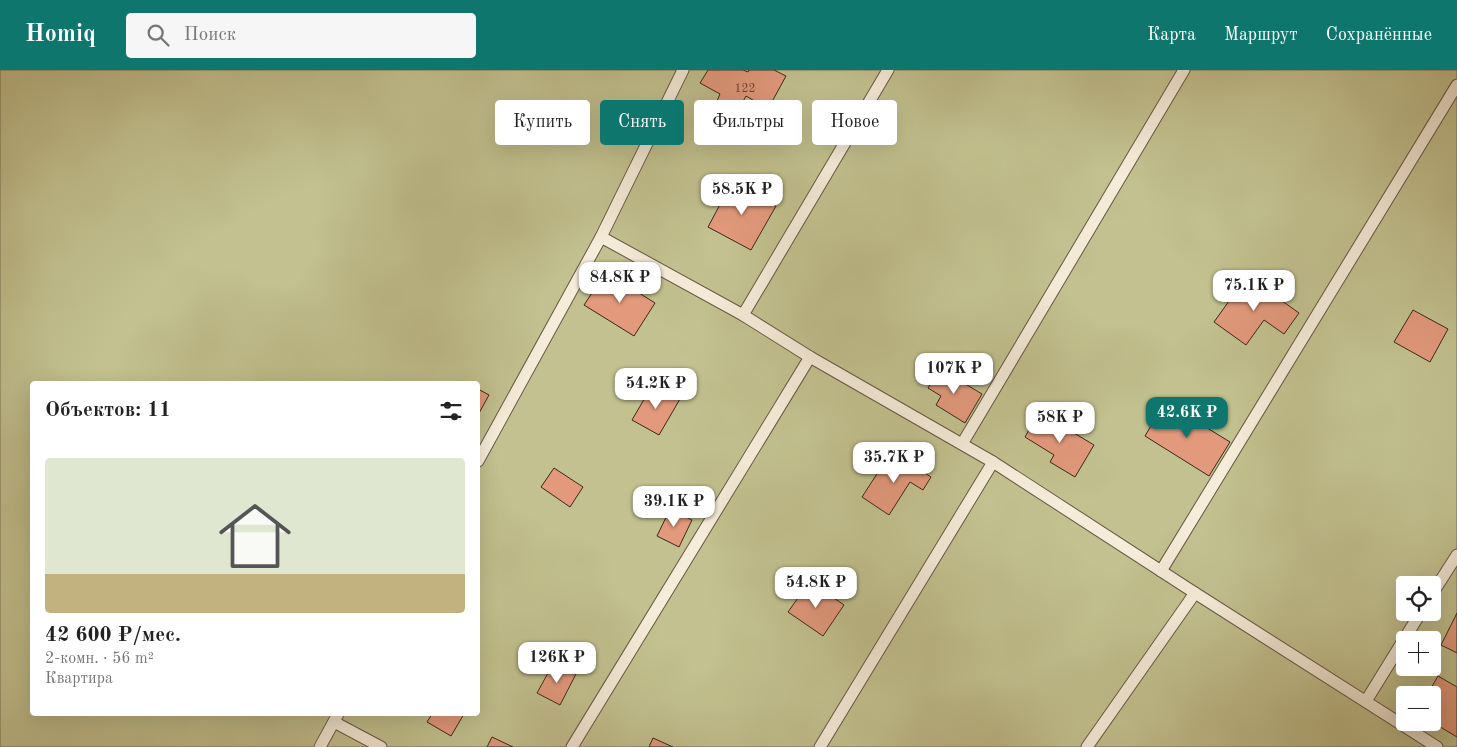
<!DOCTYPE html>
<html lang="ru">
<head>
<meta charset="utf-8">
<style>
  body { margin:0; font-family:"Old Standard TT",serif; background:#f6f6f6; color:#222; height:100vh; display:flex; flex-direction:column; font-size:19px; white-space:nowrap }
  * { box-sizing:border-box; margin:0 }
  p { font-size:16px; color:#767676 }
  .icon { flex:none; width:28px; height:28px; fill:none; stroke:currentColor; stroke-width:2; stroke-linecap:round; stroke-linejoin:round }
  .map { position:relative; flex:1; overflow:hidden }
  .details { position:absolute; left:30px; top:311px; width:450px; height:335px; display:flex; flex-direction:column; background:#fff; border-radius:5px; box-shadow:0 5px 20px #0002 }
  .details>* { flex:none }
  .guide { position:absolute; left:495px; top:30px; width:475px; height:45px; display:flex; gap:10px }
  .fabs { position:absolute; left:1396px; top:506px; display:grid; gap:10px }
  .fabs a { display:grid; place-items:center; width:45px; height:45px; border-radius:5px; background:#fff; box-shadow:0 5px 20px #0002; font-size:25px }
  .price { position:absolute; translate:-50% -42px; padding:0 11px; border-radius:10px; background:#fff; color:#222; font-size:16px; line-height:32px; filter:drop-shadow(0 1px 2px #0008) }
  .price::after { content:''; position:absolute; left:50%; top:30px; width:15px; height:11px; margin-left:-8px; background:inherit; clip-path:polygon(0 0,100% 0,50% 100%) }
  .price.on { background:#0f766e; color:#fff }
  ul { padding:0; list-style:none }
  li { display:grid; align-content:center; gap:10px; height:265px; padding:0 15px }
  li+li { border-top:1px solid #e0e0e0 }
  li span { display:grid; place-items:center; height:155px; border-radius:5px; color:#555 }
  li>.icon { margin-inline-start:auto }
  span .icon { width:90px; height:90px; fill:#fffc; stroke-width:1 }
  li b { font-size:21px }
  h2 { display:flex; justify-content:space-between; align-items:center; height:60px; padding:0 15px; font-size:21px }
  .pill { padding:0 18px; border-radius:5px; background:#fff; box-shadow:0 5px 20px #0002; font-size:18px; line-height:45px }
  .pill.on { background:#0f766e; color:#fff }
  header { display:flex; align-items:center; gap:30px; box-sizing:border-box; height:70px; padding:0 25px; background:#0f766e; color:#fff }
  header strong { font-size:24px }
  nav { display:flex; gap:28px; margin-inline-start:auto; font-size:18px }
  .search { width:350px; height:45px; background:#f6f6f6; display:flex; align-items:center; gap:12px; box-sizing:border-box; padding:0 18px; border-radius:5px; color:#767676; font-size:19px }
  .map>svg:first-child { display:block }
  .green { fill:#c2c18f; stroke:#7f7456; fill-rule:evenodd }
  .building { fill:#e2997c; stroke:#3c271d }
  .lines { fill:none; stroke-linecap:round; stroke-linejoin:round }
  .lane-casing { stroke:#695647; stroke-width:13 }
  .lane { stroke:#f5ecd9; stroke-width:11 }
  .labels { text-anchor:middle; stroke-width:4; stroke-linejoin:round; paint-order:stroke }
  .number-label { font-size:12px; fill:#664435 }
</style>
</head>
<body>
<header>
<strong>Homiq</strong>
<div class="search"><svg class="icon" aria-label="search" viewBox="0 0 24 24"><circle cx="10" cy="10" r="6"/><path d="M15 15l6 6"/></svg>Поиск</div>
<nav><a>Карта</a><a>Маршрут</a><a>Сохранённые</a></nav>
</header>
<div class="map">
<svg width="1457" height="677" viewBox="0 0 1457 677">
  <rect width="100%" height="100%" fill="#f0e1c4"/>
  <filter id="stains"><feTurbulence type="fractalNoise" baseFrequency=".004" numOctaves="4"/><feColorMatrix values="0 0 0 0 .2 0 0 0 0 .09 0 0 0 0 .02 0 0 0 .5 -.17"/></filter>
  <radialGradient id="worn" r=".72"><stop offset=".6" stop-color="#630" stop-opacity="0"/><stop offset="1" stop-color="#630" stop-opacity=".3"/></radialGradient>
  <!-- green -->
  <path class="green" d="M0,0H1457V677H0ZM32,314H478V644H32ZM1405,515H1432V542H1405ZM1405,570H1432V598H1405ZM1405,625H1432V652H1405Z"/>
  <!-- building -->
  <g class="building">
    <polygon points="708,0 743,0 748,2 749,0 774,0 786,6 768,39 746,26 737,42 717,31 720,24 700,13"/>
    <polygon points="732,112 776,136 751,180 708,157"/>
    <polygon points="606,202 655,233 634,266 584,235"/>
    <polygon points="1247,206 1299,243 1284,264 1264,250 1246,275 1214,252"/>
    <polygon points="1413,240 1448,259 1430,292 1394,272"/>
    <polygon points="939,298 982,324 965,353 936,335 941,326 928,318"/>
    <polygon points="653,314 680,329 659,365 632,350"/>
    <polygon points="478,319 489,325 478,345"/>
    <polygon points="1165,332 1230,372 1209,406 1145,366"/>
    <polygon points="1039,342 1094,375 1075,407 1050,392 1054,385 1025,367"/>
    <polygon points="898,386 931,407 923,420 910,412 889,445 862,427 884,393 891,397"/>
    <polygon points="554,398 583,417 570,437 541,417"/>
    <polygon points="670,439 692,450 679,477 657,466"/>
    <polygon points="810,511 844,535 823,566 788,542"/>
    <polygon points="1457,543 1457,583 1441,575"/>
    <polygon points="554,592 576,604 560,635 537,623"/>
    <polygon points="1438,606 1457,617 1457,667 1432,652 1432,625 1427,625"/>
    <polygon points="432,644 464,644 451,666 427,652"/>
    <polygon points="492,667 513,677 487,677"/>
    <polygon points="653,668 673,677 649,677"/>
  </g>
  <g class="lines">
    <!-- lane casing -->
    <g class="lane-casing">
      <g id="lane">
        <polyline points="601,167 743,245 810,287 993,392 1195,523 1437,677"/>
        <polyline points="743,245 888,0"/>
        <polyline points="962,374 1184,0"/>
        <polyline points="478,391 601,167 683,0"/>
        <polyline points="1161,501 1457,15"/>
        <polyline points="1432,524 1457,485"/>
        <polyline points="1366,631 1421,542"/>
        <polyline points="334,652 381,677"/>
        <polyline points="320,677 338,644"/>
        <polyline points="572,677 810,287"/>
        <polyline points="820,677 993,392"/>
        <polyline points="1087,677 1195,523"/>
      </g>
    </g>
    <!-- lane -->
    <use href="#lane" class="lane"/>
  </g>
  <g class="labels">
    <!-- number labels -->
    <g class="number-label">
      <text x="745" y="22">122</text>
    </g>
  </g>
  <rect width="100%" height="100%" filter="url(#stains)"/>
  <rect width="100%" height="100%" fill="url(#worn)"/>
</svg>
<div class="fabs">
<a><svg class="icon" aria-label="locate" viewBox="0 0 24 24"><circle cx="12" cy="12" r="6"/><path d="M12 2v4M12 18v4M2 12h4M18 12h4"/></svg></a>
<a>+</a>
<a>−</a>
</div>
<b class="price" style="left:742px;top:146px">58.5K ₽</b>
<b class="price" style="left:620px;top:234px">84.8K ₽</b>
<b class="price" style="left:1254px;top:242px">75.1K ₽</b>
<b class="price" style="left:954px;top:325px">107K ₽</b>
<b class="price" style="left:656px;top:340px">54.2K ₽</b>
<b class="price on" style="left:1187px;top:369px">42.6K ₽</b>
<b class="price" style="left:1060px;top:374px">58K ₽</b>
<b class="price" style="left:894px;top:414px">35.7K ₽</b>
<b class="price" style="left:674px;top:458px">39.1K ₽</b>
<b class="price" style="left:816px;top:539px">54.8K ₽</b>
<b class="price" style="left:557px;top:614px">126K ₽</b>
<div class="guide">
<a class="pill">Купить</a>
<a class="pill on">Снять</a>
<a class="pill">Фильтры</a>
<a class="pill">Новое</a>
</div>
<section class="details">
<h2>Объектов: 11<svg class="icon" aria-label="filters" viewBox="0 0 24 24"><path d="M4 7h16M4 17h16"/><circle cx="9" cy="7" r="2"/><circle cx="15" cy="17" r="2"/></svg></h2>
<ul>
<li><span style="background:linear-gradient(#dfe7d0 75%,#c2b280 0)"><svg class="icon" aria-label="home" viewBox="0 0 24 24"><path d="M3 11l9-7 9 7M6 9v11h12V9"/></svg></span><div><b>42 600 ₽/мес.</b><p>2-комн. · 56 m²</p><p>Квартира</p></div></li>
</ul>
</section>
</div>
</body>
</html>
